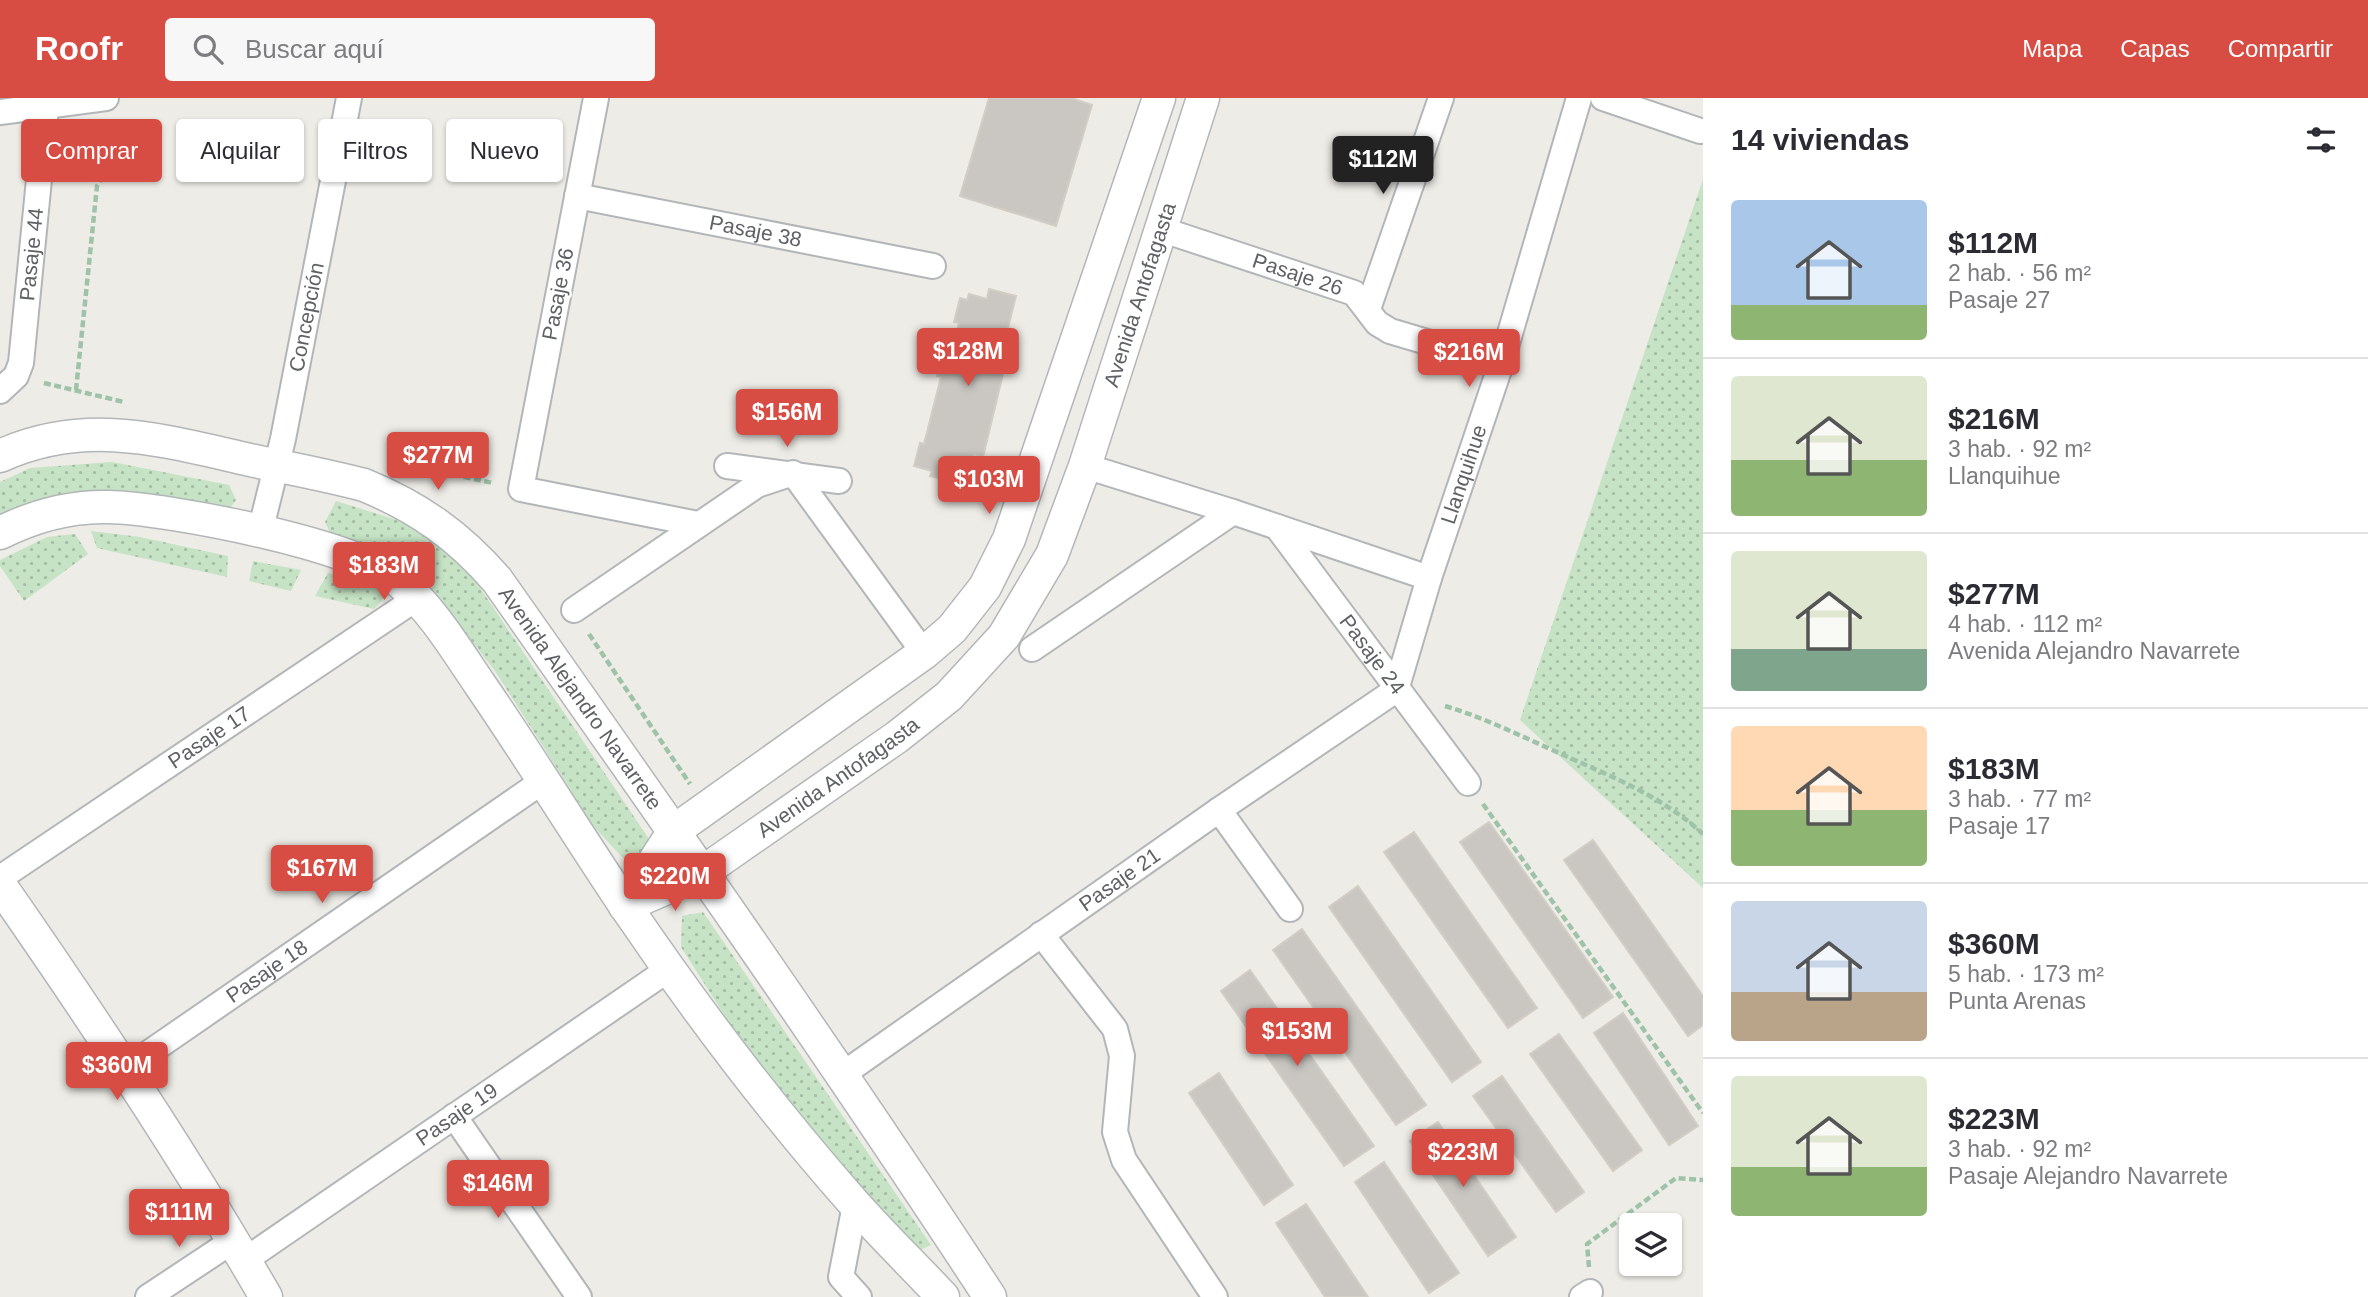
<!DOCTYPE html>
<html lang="es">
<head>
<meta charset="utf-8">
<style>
  body { margin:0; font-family:Arial,sans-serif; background:#f7f7f7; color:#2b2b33; height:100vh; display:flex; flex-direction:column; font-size:26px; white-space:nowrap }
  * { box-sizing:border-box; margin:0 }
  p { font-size:23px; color:#7c7c81 }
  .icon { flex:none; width:38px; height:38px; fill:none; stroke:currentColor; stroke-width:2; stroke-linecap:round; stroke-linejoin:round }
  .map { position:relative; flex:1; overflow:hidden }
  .side { display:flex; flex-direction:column; background:#fff; width:665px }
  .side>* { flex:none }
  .top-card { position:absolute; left:21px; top:21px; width:665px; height:63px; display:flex; gap:14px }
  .buttons { position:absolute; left:1619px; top:1115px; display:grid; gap:14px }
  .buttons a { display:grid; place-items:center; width:63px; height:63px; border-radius:7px; background:#fff; box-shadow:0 2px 5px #0004; font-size:35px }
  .price { position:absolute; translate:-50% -60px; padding:0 16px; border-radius:7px; background:#d74c43; color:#fff; font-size:23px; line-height:46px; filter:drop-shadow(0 2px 4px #0008) }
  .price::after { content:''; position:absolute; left:50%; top:42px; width:21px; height:16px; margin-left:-10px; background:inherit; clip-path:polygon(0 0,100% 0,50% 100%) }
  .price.current { background:#222; color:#fff }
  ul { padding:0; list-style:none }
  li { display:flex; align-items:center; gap:21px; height:175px; padding:0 28px }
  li+li { border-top:2px solid #e1e1e2 }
  li span { display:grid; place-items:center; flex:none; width:196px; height:140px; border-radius:7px; color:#555 }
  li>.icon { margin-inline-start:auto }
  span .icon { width:84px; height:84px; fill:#fffc; stroke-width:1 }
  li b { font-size:30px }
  h2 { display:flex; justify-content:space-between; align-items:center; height:84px; padding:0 28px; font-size:30px }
  .pill { padding:0 24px; border-radius:7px; background:#fff; box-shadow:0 2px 5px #0004; font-size:24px; line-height:63px }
  .pill.current { background:#d74c43; color:#fff }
  header { display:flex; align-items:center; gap:42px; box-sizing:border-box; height:98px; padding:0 35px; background:#d74c43; color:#fff }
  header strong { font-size:33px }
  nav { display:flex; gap:38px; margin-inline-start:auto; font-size:24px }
  .search { width:490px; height:63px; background:#f7f7f7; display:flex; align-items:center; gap:18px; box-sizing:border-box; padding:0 24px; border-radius:7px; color:#7c7c81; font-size:26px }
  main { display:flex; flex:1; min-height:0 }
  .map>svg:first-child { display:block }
  .grass { fill:url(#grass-dots) }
  .building { fill:#cac7c2; stroke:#d2cec5; stroke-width:2 }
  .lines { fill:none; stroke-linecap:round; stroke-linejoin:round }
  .minor-casing { stroke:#b3b6b9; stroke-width:28 }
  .tertiary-casing { stroke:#b3b6b9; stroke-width:35 }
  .path { stroke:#9fc3a9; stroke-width:4.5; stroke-dasharray:7 3.5; stroke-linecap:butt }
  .minor { stroke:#fff; stroke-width:24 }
  .tertiary { stroke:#fff; stroke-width:32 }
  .labels { text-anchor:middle; stroke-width:5; stroke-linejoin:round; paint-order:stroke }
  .street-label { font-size:21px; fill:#5e6165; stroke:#fff }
</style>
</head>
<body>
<header>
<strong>Roofr</strong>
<div class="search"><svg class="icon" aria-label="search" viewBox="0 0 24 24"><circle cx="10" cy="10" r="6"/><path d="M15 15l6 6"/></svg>Buscar aquí</div>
<nav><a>Mapa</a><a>Capas</a><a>Compartir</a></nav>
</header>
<main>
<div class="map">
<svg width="1703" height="1199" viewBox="0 0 1703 1199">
  <defs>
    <pattern id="grass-dots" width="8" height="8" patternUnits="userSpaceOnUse" patternTransform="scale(1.75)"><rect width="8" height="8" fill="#c6e3c5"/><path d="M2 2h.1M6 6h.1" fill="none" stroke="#a4bba4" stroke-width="1.8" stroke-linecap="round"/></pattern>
  </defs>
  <rect width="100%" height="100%" fill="#eeece6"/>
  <!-- grass -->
  <g class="grass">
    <polygon points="1703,81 1703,790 1520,622"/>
    <polygon points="112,364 229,387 236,402 225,417 0,424 0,384 30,370"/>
    <polygon points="336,403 413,427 462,463 655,750 647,760 633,765 622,759 595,730 495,573 423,480 373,449 331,437 325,424"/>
    <polygon points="91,433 140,439 228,458 227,479 97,450"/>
    <polygon points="75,436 88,456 24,503 0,468 0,462 47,439"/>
    <polygon points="253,463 301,472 291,493 249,483"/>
    <polygon points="328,475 376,488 387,497 374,511 315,498"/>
    <polygon points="703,814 931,1147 920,1152 819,1048 737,937 681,849 682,818"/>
  </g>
  <!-- building -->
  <g class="building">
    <polygon points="989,0 1071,0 1092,7 1056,128 960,98"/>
    <polygon points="989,191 1016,198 1003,250 1009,251 983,359 974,356 966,387 930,378 932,373 914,368 920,345 924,346 941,279 937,278 943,256 951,258 959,225 954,224 960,200 967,202 969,196 987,201"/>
    <polygon points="1489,724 1613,899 1583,920 1460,744"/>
    <polygon points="1414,734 1537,910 1508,930 1384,754"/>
    <polygon points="1593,742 1703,898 1703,927 1688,938 1564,762"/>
    <polygon points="1358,788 1481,964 1452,984 1329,809"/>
    <polygon points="1302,831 1426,1007 1396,1027 1273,852"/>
    <polygon points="1250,872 1374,1048 1344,1068 1221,893"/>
    <polygon points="1623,915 1698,1028 1669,1047 1594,935"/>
    <polygon points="1559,936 1642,1052 1613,1073 1530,956"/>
    <polygon points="1219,975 1293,1087 1264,1107 1189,995"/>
    <polygon points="1502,978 1584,1094 1556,1114 1473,998"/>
    <polygon points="1438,1024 1516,1139 1488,1158 1410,1043"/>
    <polygon points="1384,1064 1459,1175 1429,1195 1355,1084"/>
    <polygon points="1306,1106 1368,1199 1325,1199 1276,1125"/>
  </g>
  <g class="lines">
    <!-- minor casing -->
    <g class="minor-casing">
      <g id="minor">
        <polyline points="596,0 521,391 698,426"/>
        <polyline points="1603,0 1700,33"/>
        <polyline points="0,14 106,0"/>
        <path id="s1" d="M577,98L933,168"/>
        <path id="s2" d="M1160,131L1354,195L1377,225L1390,233L1501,266"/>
        <polyline points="1368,211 1441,0"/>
        <path id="s3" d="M0,293L16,278L21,265L46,10"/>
        <polyline points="727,368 839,383"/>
        <polyline points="1085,368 1233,414 1429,480"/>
        <path id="s4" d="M1277,429L1468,685"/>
        <path id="s5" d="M260,434L283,341L349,0"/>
        <polyline points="574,512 757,387 793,375 924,555"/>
        <polyline points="1032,551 1233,414"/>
        <path id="s6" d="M1396,592L1429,480L1501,266L1579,0"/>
        <polyline points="1219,712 1290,811"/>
        <path id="s7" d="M0,780L417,500"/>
        <polyline points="1041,836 1115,931 1122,958 1115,1034 1124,1062 1215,1199"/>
        <path id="s8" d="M127,970L543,683"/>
        <path id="s9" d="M843,976L1219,712L1396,592"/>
        <polyline points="454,1018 579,1199"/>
        <polyline points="855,1107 841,1179 859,1199"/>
        <path id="s10" d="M245,1162L669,871"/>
        <polyline points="148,1199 234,1142"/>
        <polyline points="1582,1199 1590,1194"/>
      </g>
    </g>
    <!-- tertiary casing -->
    <g class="tertiary-casing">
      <g id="tertiary">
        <path id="s11" d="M0,358C86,319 162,342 250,362C288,370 326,377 364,387C418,409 459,438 497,482C664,719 831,956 990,1199"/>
        <path d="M0,435C34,418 70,408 108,409C168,410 357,447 400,484C433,512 457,553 481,588C531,661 577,736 626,809C696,912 770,1010 852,1103C881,1136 913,1167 943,1199"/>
        <path d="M0,787C94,922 184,1057 266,1199"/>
        <path id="s12" d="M625,808L703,774L897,639L949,598L1004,538L1052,457L1085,368L1203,0"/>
        <polyline points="625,808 674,733 924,555 952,531 985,489 1009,441 1159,0"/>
      </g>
    </g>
    <!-- path -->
    <g class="path">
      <polyline points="44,285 124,304"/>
      <polyline points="76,292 97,88 110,68 115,25"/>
      <polyline points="402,366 493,385"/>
      <polyline points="589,536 690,686"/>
      <path d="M1445,608C1485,620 1521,638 1559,655C1610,678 1662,698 1703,736"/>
      <polyline points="1483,706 1703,1015"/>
      <polyline points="1589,1169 1587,1146 1676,1080 1703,1082"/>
    </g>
    <!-- minor -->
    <use href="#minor" class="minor"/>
    <!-- tertiary -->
    <use href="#tertiary" class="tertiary"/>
  </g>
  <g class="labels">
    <!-- street labels -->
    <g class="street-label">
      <text dy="7" stroke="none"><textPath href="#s1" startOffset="182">Pasaje 38</textPath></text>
      <text dy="7" stroke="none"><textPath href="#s3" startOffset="145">Pasaje 44</textPath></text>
      <text dy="7" stroke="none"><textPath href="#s2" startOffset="145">Pasaje 26</textPath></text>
      <text transform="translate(558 196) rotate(-79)" y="7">Pasaje 36</text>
      <text dy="7" stroke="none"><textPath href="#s12" startOffset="838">Avenida Antofagasta</textPath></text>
      <text dy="7" stroke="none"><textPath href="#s5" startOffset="220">Concepción</textPath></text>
      <text dy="7" stroke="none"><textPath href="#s6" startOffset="226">Llanquihue</textPath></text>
      <text dy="7" stroke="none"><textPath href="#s4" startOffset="159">Pasaje 24</textPath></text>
      <text dy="7" stroke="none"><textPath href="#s11" startOffset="682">Avenida Alejandro Navarrete</textPath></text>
      <text dy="7" stroke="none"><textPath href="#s7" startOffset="252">Pasaje 17</textPath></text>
      <text dy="7" stroke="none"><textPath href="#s12" startOffset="250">Avenida Antofagasta</textPath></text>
      <text dy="7" stroke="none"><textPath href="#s9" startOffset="338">Pasaje 21</textPath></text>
      <text dy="7" stroke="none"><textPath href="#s8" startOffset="170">Pasaje 18</textPath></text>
      <text dy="7" stroke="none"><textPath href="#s10" startOffset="257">Pasaje 19</textPath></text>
    </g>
  </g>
</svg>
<div class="buttons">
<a><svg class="icon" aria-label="layers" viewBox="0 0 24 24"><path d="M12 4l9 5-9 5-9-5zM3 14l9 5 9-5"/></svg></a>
</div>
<b class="price current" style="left:1383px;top:98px">$112M</b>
<b class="price" style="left:968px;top:290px">$128M</b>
<b class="price" style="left:1469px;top:291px">$216M</b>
<b class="price" style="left:787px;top:351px">$156M</b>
<b class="price" style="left:438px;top:394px">$277M</b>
<b class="price" style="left:989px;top:418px">$103M</b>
<b class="price" style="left:384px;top:504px">$183M</b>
<b class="price" style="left:322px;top:807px">$167M</b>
<b class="price" style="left:675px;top:815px">$220M</b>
<b class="price" style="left:1297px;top:970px">$153M</b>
<b class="price" style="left:117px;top:1004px">$360M</b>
<b class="price" style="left:1463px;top:1091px">$223M</b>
<b class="price" style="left:498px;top:1122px">$146M</b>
<b class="price" style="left:179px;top:1151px">$111M</b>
<div class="top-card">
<a class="pill current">Comprar</a>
<a class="pill">Alquilar</a>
<a class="pill">Filtros</a>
<a class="pill">Nuevo</a>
</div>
</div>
<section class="side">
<h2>14 viviendas<svg class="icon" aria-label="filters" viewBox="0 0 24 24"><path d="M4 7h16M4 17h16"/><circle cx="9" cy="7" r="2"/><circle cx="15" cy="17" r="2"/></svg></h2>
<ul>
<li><span style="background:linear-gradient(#a9c7e8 75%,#8fb573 0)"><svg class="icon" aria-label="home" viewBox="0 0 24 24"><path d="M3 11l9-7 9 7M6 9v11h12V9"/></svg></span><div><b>$112M</b><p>2 hab. · 56 m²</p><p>Pasaje 27</p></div></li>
<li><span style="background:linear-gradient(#dfe7d0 60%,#8fb573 0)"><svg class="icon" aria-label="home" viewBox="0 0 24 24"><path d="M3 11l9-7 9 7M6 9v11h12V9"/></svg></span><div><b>$216M</b><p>3 hab. · 92 m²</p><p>Llanquihue</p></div></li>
<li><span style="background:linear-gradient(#dfe7d0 70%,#7fa58c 0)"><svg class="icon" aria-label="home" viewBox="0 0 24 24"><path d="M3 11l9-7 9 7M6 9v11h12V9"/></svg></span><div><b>$277M</b><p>4 hab. · 112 m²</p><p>Avenida Alejandro Navarrete</p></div></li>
<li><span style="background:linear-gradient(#ffd9b3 60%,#8fb573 0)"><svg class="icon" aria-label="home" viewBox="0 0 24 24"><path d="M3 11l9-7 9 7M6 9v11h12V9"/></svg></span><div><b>$183M</b><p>3 hab. · 77 m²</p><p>Pasaje 17</p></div></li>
<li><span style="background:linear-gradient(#c9d6e8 65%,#b9a48a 0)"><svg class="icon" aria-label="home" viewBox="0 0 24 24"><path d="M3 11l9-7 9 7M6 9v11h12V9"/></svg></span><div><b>$360M</b><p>5 hab. · 173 m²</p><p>Punta Arenas</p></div></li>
<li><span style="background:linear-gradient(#dfe7d0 65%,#8fb573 0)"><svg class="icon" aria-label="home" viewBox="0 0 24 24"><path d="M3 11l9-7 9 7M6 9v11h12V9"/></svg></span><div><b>$223M</b><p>3 hab. · 92 m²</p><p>Pasaje Alejandro Navarrete</p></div></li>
</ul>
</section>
</main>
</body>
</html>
